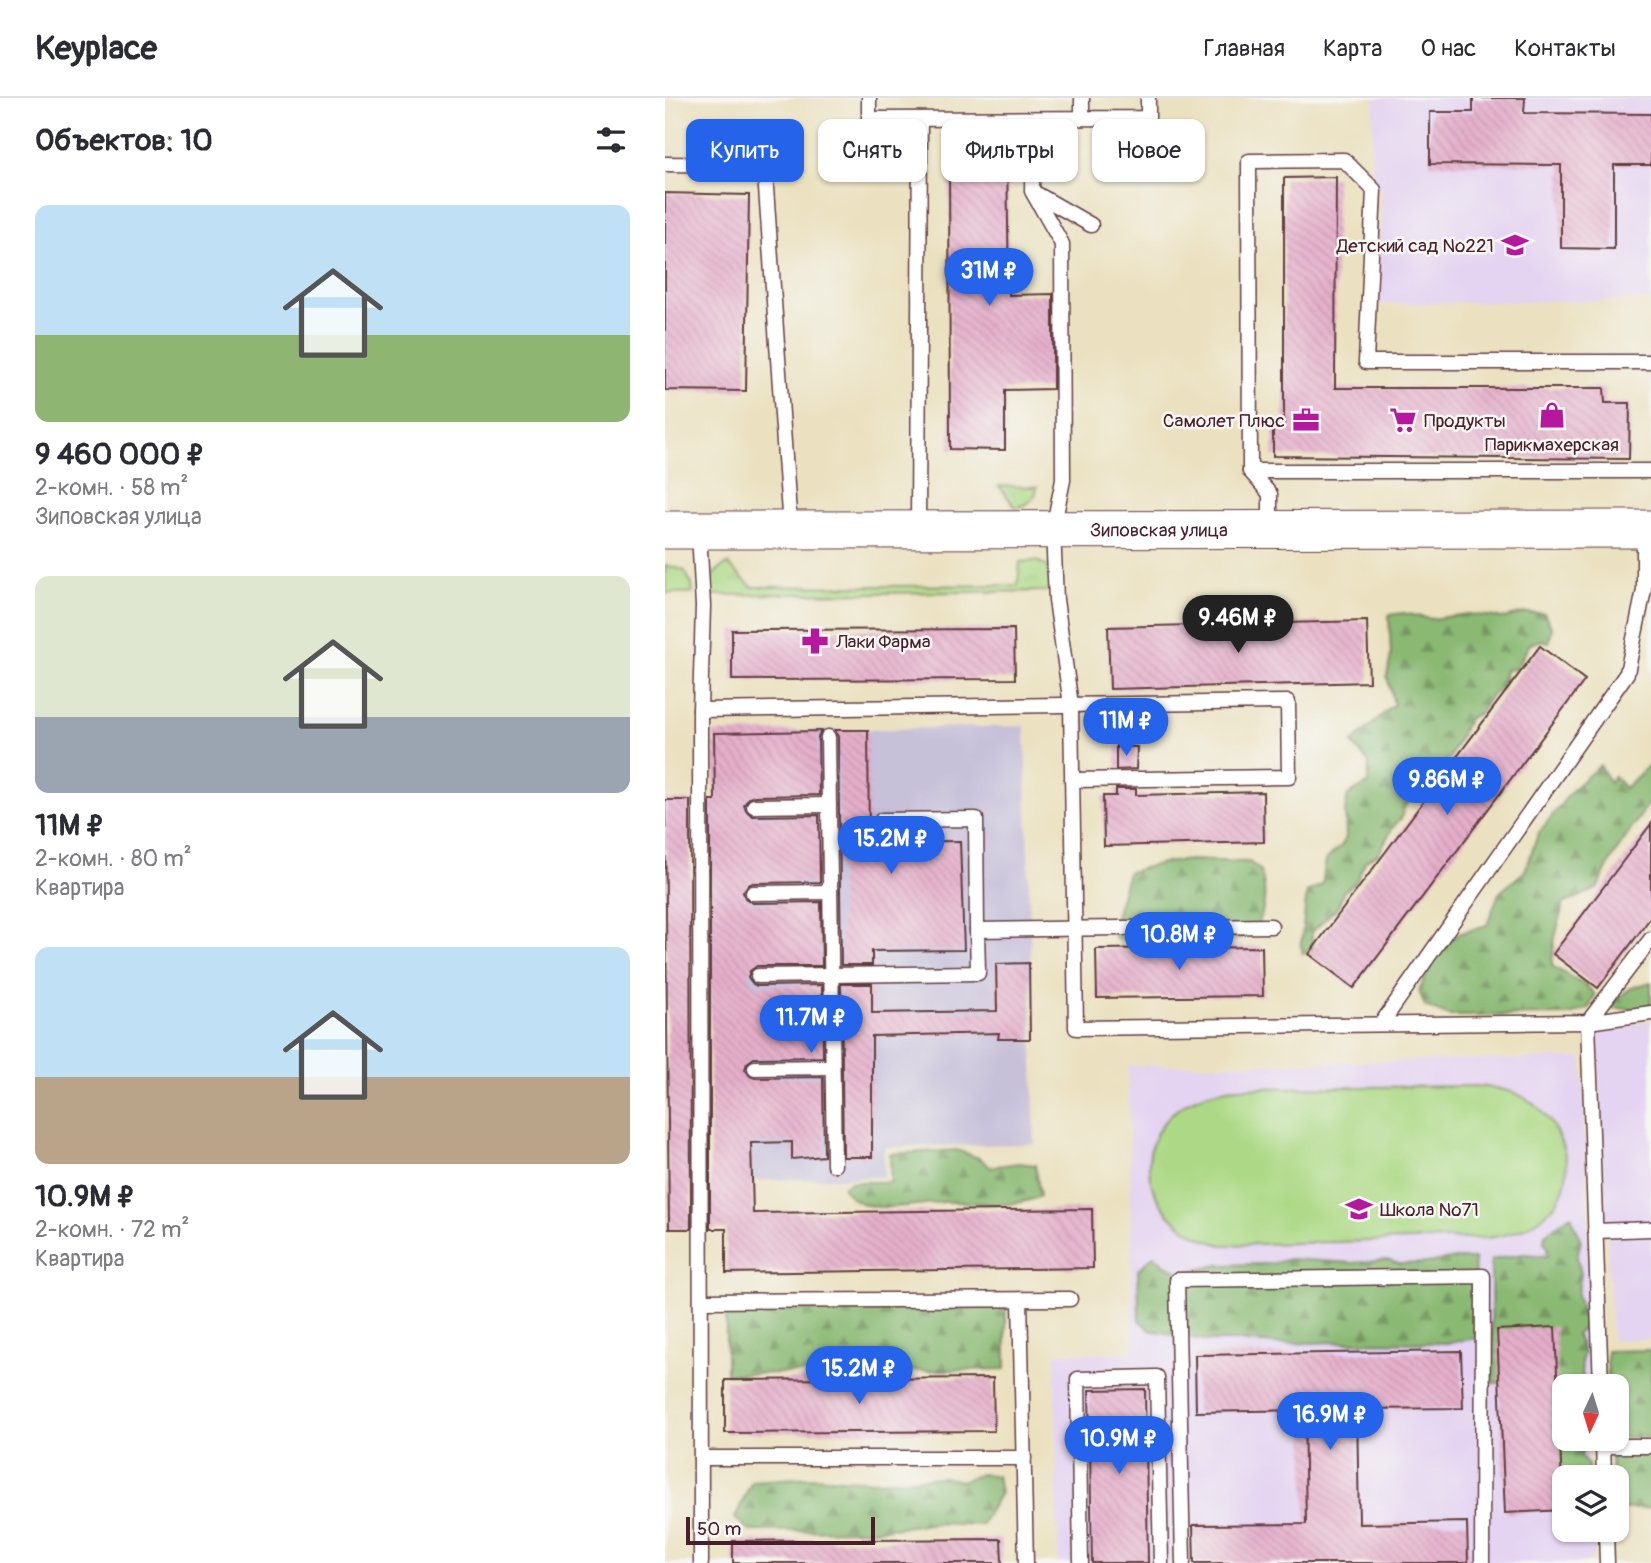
<!DOCTYPE html>
<html lang="ru">
<head>
<meta charset="utf-8">
<style>
  body { margin:0; font-family:Pangolin,sans-serif; background:#f7f7f7; color:#2b2b33; height:100vh; display:flex; flex-direction:column; font-size:26px; white-space:nowrap }
  * { box-sizing:border-box; margin:0 }
  p { font-size:23px; color:#7c7c81 }
  .icon { flex:none; width:38px; height:38px; fill:none; stroke:currentColor; stroke-width:2; stroke-linecap:round; stroke-linejoin:round }
  .map { position:relative; flex:1; overflow:hidden }
  .panel { display:flex; flex-direction:column; background:#fff; width:665px }
  .panel>* { flex:none }
  .guide { position:absolute; left:21px; top:21px; width:665px; height:63px; display:flex; gap:14px }
  .needle { width:46px; rotate:184deg }
  .fabs { position:absolute; left:887px; top:1276px; display:grid; gap:14px }
  .fabs a { display:grid; place-items:center; width:77px; height:77px; border-radius:14px; background:#fff; box-shadow:0 2px 5px #0004; font-size:35px }
  .scale { position:absolute; left:21px; bottom:18px; width:189px; box-sizing:border-box; padding-left:7px; border:4px solid #4a1f2b; border-top:0; font-size:19px; line-height:24px; white-space:nowrap; color:#4a1f2b; -webkit-text-stroke:5px #f6f6f2; paint-order:stroke }
  .price { position:absolute; translate:-50% -60px; padding:0 16px; border-radius:24px; background:#2563eb; color:#fff; font-size:23px; line-height:46px; filter:drop-shadow(0 2px 4px #0008) }
  .price::after { content:''; position:absolute; left:50%; top:42px; width:21px; height:16px; margin-left:-10px; background:inherit; clip-path:polygon(0 0,100% 0,50% 100%) }
  .price.on { background:#222; color:#fff }
  ul { padding:0; list-style:none }
  li { display:grid; align-content:center; gap:14px; height:371px; padding:0 35px }
  li span { display:grid; place-items:center; height:217px; border-radius:14px; color:#555 }
  li>.icon { margin-inline-start:auto }
  span .icon { width:126px; height:126px; fill:#fffc; stroke-width:1 }
  li b { font-size:30px }
  h2 { display:flex; justify-content:space-between; align-items:center; height:84px; padding:0 35px; font-size:30px }
  .pill { padding:0 24px; border-radius:14px; background:#fff; box-shadow:0 2px 5px #0004; font-size:24px; line-height:63px }
  .pill.on { background:#2563eb; color:#fff }
  header { display:flex; align-items:center; gap:42px; box-sizing:border-box; height:98px; padding:0 35px; background:#fff; border-bottom:2px solid #e1e1e2 }
  header strong { font-size:33px }
  nav { display:flex; gap:38px; margin-inline-start:auto; font-size:24px }
  main { display:flex; flex:1; min-height:0 }
  .map>svg:first-child { display:block }
  .built { fill:#e4d3f1 }
  .industrial { fill:#c6c0d9 }
  .grass { fill:url(#grass-tufts); stroke:#7c7c58; stroke-width:2 }
  .forest { fill:url(#forest-firs); stroke:#6a6c4f; stroke-width:2 }
  .green { fill:#add986; stroke:#7c7c58; stroke-width:2 }
  .building { fill:url(#building-back-hatch) }
  .lines { fill:none; stroke-linecap:round; stroke-linejoin:round }
  .service-casing { stroke:#623c41; stroke-width:17 }
  .tertiary-casing { stroke:#623c41; stroke-width:39 }
  .service { stroke:#fff; stroke-width:14 }
  .tertiary { stroke:#fff; stroke-width:37 }
  .labels { text-anchor:middle; stroke-width:5; stroke-linejoin:round; paint-order:stroke }
  .poi-label { font-size:19px; fill:#4a1f2b; stroke:#f6f6f2; text-anchor:start }
  .street-label { font-size:19px; fill:#4a1f2b; stroke:#f6f6f2 }
</style>
</head>
<body>
<header>
<strong>Keyplace</strong>
<nav><a>Главная</a><a>Карта</a><a>О нас</a><a>Контакты</a></nav>
</header>
<main>
<section class="panel">
<h2>Объектов: 10<svg class="icon" aria-label="filters" viewBox="0 0 24 24"><path d="M4 7h16M4 17h16"/><circle cx="9" cy="7" r="2"/><circle cx="15" cy="17" r="2"/></svg></h2>
<ul>
<li><span style="background:linear-gradient(#bfe0f5 60%,#8fb573 0)"><svg class="icon" aria-label="home" viewBox="0 0 24 24"><path d="M3 11l9-7 9 7M6 9v11h12V9"/></svg></span><div><b>9 460 000 ₽</b><p>2-комн. · 58 m²</p><p>Зиповская улица</p></div></li>
<li><span style="background:linear-gradient(#dfe7d0 65%,#9aa5b1 0)"><svg class="icon" aria-label="home" viewBox="0 0 24 24"><path d="M3 11l9-7 9 7M6 9v11h12V9"/></svg></span><div><b>11M ₽</b><p>2-комн. · 80 m²</p><p>Квартира</p></div></li>
<li><span style="background:linear-gradient(#bfe0f5 60%,#b9a48a 0)"><svg class="icon" aria-label="home" viewBox="0 0 24 24"><path d="M3 11l9-7 9 7M6 9v11h12V9"/></svg></span><div><b>10.9M ₽</b><p>2-комн. · 72 m²</p><p>Квартира</p></div></li>
</ul>
</section>
<div class="map">
<svg width="986" height="1465" viewBox="0 0 986 1465">
  <defs>
    <pattern id="grass-tufts" width="24" height="20" patternUnits="userSpaceOnUse" patternTransform="scale(1.75)"><rect width="24" height="20" fill="#add986"/><path d="M3 7l-1-3M5 7V3M7 7l1-3M15 17l-1-3M17 17v-4M19 17l1-3" fill="none" stroke="#96ba74"/></pattern>
    <pattern id="forest-firs" width="22" height="20" patternUnits="userSpaceOnUse" patternTransform="scale(1.75)"><rect width="22" height="20" fill="#8ab973"/><path d="M5 1l3.5 6h-7zM16 11l3.5 6h-7z" fill="#73965f"/></pattern>
    <pattern id="building-back-hatch" width="6" height="6" patternUnits="userSpaceOnUse" patternTransform="scale(1.75)"><rect width="6" height="6" fill="#e5afca"/><path d="M-1 5l2 2M0 0l6 6M5-1l2 2" fill="none" stroke="#c696ae"/></pattern>
  </defs>
  <rect width="100%" height="100%" fill="#f6f6f2"/>
  <filter id="ink" filterUnits="userSpaceOnUse"><feTurbulence type="fractalNoise" baseFrequency=".0143" numOctaves="2"/><feDisplacementMap in="SourceGraphic" scale="14" xChannelSelector="R" yChannelSelector="G"/><feConvolveMatrix kernelMatrix="1 2 1 2 8 2 1 2 1" color-interpolation-filters="sRGB"/></filter>
  <filter id="wash" filterUnits="userSpaceOnUse"><feTurbulence type="fractalNoise" baseFrequency=".00686" numOctaves="4" result="noise"/><feDisplacementMap in="SourceGraphic" scale="28" xChannelSelector="R" yChannelSelector="G"/><feGaussianBlur stdDeviation="1.57" result="paint"/><feColorMatrix in="noise" values="0 0 0 0 0 0 0 0 0 0 0 0 0 0 0 0 0 1.4 0 .05"/><feComposite in="paint" operator="in"/></filter>
  <g filter="url(#wash)">
    <rect width="100%" height="100%" fill="#ebe1c0"/>
    <!-- built -->
    <g class="built">
      <polygon points="709,0 986,0 986,202 711,206 717,93 706,74"/>
      <polygon points="986,923 986,1241 947,1242 932,934"/>
      <polygon points="917,960 929,1288 900,1288 900,1340 931,1341 931,1342 923,1343 923,1370 931,1371 931,1379 900,1379 900,1432 930,1432 930,1454 921,1465 393,1465 390,1256 468,1254 463,968"/>
    </g>
    <!-- industrial -->
    <polygon class="industrial" points="360,628 370,1046 219,1049 219,1079 57,1083 49,635"/>
    <!-- grass -->
    <g class="grass">
      <path d="M334,388L372,389C371,401 362,408 350,409Z"/>
      <path d="M371,463L382,468L387,493L44,497C44,481 49,472 63,466L87,489L353,487L355,464Z"/>
      <polygon points="0,467 19,472 27,486 28,495 0,495"/>
    </g>
    <!-- forest -->
    <g class="forest">
      <polygon points="738,515 766,521 803,516 838,520 860,515 879,515 887,531 884,544 876,542 865,546 850,571 840,572 837,591 825,598 815,615 804,620 785,659 752,689 750,697 739,710 737,719 728,729 713,756 701,762 690,785 678,794 673,809 647,834 647,851 638,856 636,847 642,794 657,787 661,762 677,747 681,739 680,714 683,697 703,686 704,665 687,645 729,606 722,578 726,557 724,517"/>
      <polygon points="986,665 986,702 947,760 932,791 898,806 889,844 887,868 923,889 930,897 924,910 905,917 784,918 760,908 754,893 770,859 793,836 822,827 834,795 860,773 873,736 909,690 935,667 945,685 949,678 960,690"/>
      <path d="M525,762L584,764L595,772C603,796 600,812 589,835L571,841L545,840L472,843L449,840V822L463,774L498,765Z"/>
      <polygon points="986,884 986,906 973,912 942,909 966,890"/>
      <path d="M292,1052L314,1060L325,1069L354,1065L370,1067L375,1098C343,1113 312,1102 278,1104C249,1106 195,1121 178,1089L185,1084H226L225,1056Z"/>
      <polygon points="906,1117 916,1143 912,1159 916,1176 912,1197 920,1225 916,1233 911,1236 919,1255 916,1264 919,1288 900,1288 900,1340 921,1341 916,1358 923,1367 924,1378 900,1379 899,1423 886,1407 886,1283 827,1285 826,1162 858,1156 883,1158 882,1148 879,1144 880,1136"/>
      <polygon points="489,1157 499,1166 516,1175 554,1167 606,1166 624,1161 688,1165 722,1162 735,1166 765,1165 785,1161 809,1161 812,1240 783,1245 672,1244 611,1246 574,1243 544,1243 485,1232 474,1222 473,1172"/>
      <polygon points="341,1210 341,1271 61,1276 61,1213"/>
      <polygon points="986,1252 986,1339 952,1339 952,1288 943,1288 942,1253"/>
      <polygon points="986,1357 986,1410 952,1411 952,1379 947,1379 946,1358"/>
      <polygon points="316,1376 332,1378 335,1395 316,1427 272,1425 208,1432 85,1433 70,1420 87,1383 146,1379 210,1383 278,1379 296,1383"/>
    </g>
    <!-- green -->
    <path class="green" d="M810,988C826,989 844,991 858,999C872,1007 884,1019 891,1034C923,1093 878,1135 820,1140L557,1147C452,1117 463,999 572,990Z"/>
    <g id="blocks">
      <!-- building -->
      <g class="building">
        <polygon points="808,0 860,0 859,15 986,16 986,67 949,67 949,151 896,150 896,67 765,66 765,14 808,14"/>
        <polygon points="342,54 344,197 388,196 388,291 340,292 340,352 285,351 284,55"/>
        <polygon points="671,79 670,290 939,290 940,305 965,305 964,361 608,358 608,330 619,330 619,80"/>
        <polygon points="0,95 84,97 81,293 0,292"/>
        <polygon points="702,523 704,584 445,591 443,529"/>
        <polygon points="349,531 350,581 67,582 67,532"/>
        <polygon points="875,548 920,582 689,890 644,856"/>
        <polygon points="170,632 203,632 204,744 295,743 299,852 207,853 207,867 176,867 173,639"/>
        <polygon points="156,633 153,639 154,697 89,698 84,700 79,707 81,713 88,718 154,717 155,784 88,785 83,787 78,794 80,800 88,805 156,804 157,868 92,868 85,873 83,879 88,886 92,888 157,887 158,959 89,960 82,965 80,971 85,978 90,980 158,979 159,1058 127,1061 127,1044 86,1045 88,1115 427,1111 428,1170 61,1175 61,1131 45,1131 45,702 50,702 49,635"/>
        <polygon points="451,648 472,649 471,671 451,672"/>
        <polygon points="451,691 471,691 471,697 598,694 599,744 439,748 438,698 451,698"/>
        <polygon points="0,702 25,702 26,1131 4,1131"/>
        <polygon points="986,726 986,819 933,890 888,856"/>
        <polygon points="597,849 598,898 432,900 431,851"/>
        <polygon points="364,865 365,941 333,941 334,935 207,938 207,1059 178,1059 176,886 207,886 207,915 332,913 331,866"/>
        <polygon points="890,1229 898,1412 840,1415 832,1232"/>
        <polygon points="796,1253 798,1310 692,1311 694,1426 802,1424 803,1465 529,1465 528,1427 641,1426 639,1312 531,1314 530,1257"/>
        <polygon points="328,1280 329,1333 60,1335 60,1282"/>
        <polygon points="480,1291 483,1465 427,1465 424,1292"/>
        <polygon points="336,1441 337,1465 68,1465 68,1443"/>
      </g>
    </g>
  </g>
  <g filter="url(#ink)">
    <use href="#blocks" fill-opacity="0" stroke="#623c41" stroke-width="2"/>
    <g class="lines">
      <!-- service casing -->
      <g class="service-casing">
        <g id="service">
          <polyline points="204,0 204,21 483,20 483,0"/>
          <polyline points="417,20 417,0"/>
          <polyline points="368,21 367,93 397,146 398,382 388,431 391,502 406,607 411,930 923,924 986,915"/>
          <polyline points="0,66 79,67 91,69 100,76 125,430"/>
          <polyline points="370,95 426,127"/>
          <polyline points="585,373 986,373"/>
          <polyline points="605,430 605,396 585,373 584,63 679,62 709,92 701,264 986,264"/>
          <polyline points="253,431 255,21"/>
          <polyline points="34,434 38,508 35,612 36,1465"/>
          <polyline points="35,612 623,604 624,679 407,682"/>
          <polyline points="163,639 169,1067"/>
          <polyline points="89,708 164,707"/>
          <polyline points="217,722 311,721 312,832 606,828"/>
          <polyline points="88,795 165,794"/>
          <polyline points="93,878 313,875 312,832"/>
          <polyline points="716,926 962,575 979,492 979,433"/>
          <polyline points="90,970 167,969"/>
          <polyline points="930,1133 986,1131"/>
          <polyline points="355,1202 361,1465"/>
          <polyline points="36,1203 405,1201"/>
          <polyline points="936,1288 923,924 986,841"/>
          <polyline points="938,1342 939,1379"/>
          <polyline points="938,1348 986,1348"/>
          <polyline points="36,1360 359,1360"/>
          <polyline points="941,1432 942,1465"/>
          <polyline points="416,1465 413,1281 492,1279 496,1465"/>
          <polyline points="518,1465 512,1182 818,1178 817,1465"/>
        </g>
      </g>
      <!-- tertiary casing -->
      <g class="tertiary-casing">
        <g id="tertiary">
          <path id="s1" d="M0,432L986,431"/>
        </g>
      </g>
      <!-- service -->
      <use href="#service" class="service"/>
      <!-- tertiary -->
      <use href="#tertiary" class="tertiary"/>
    </g>
  </g>
  <!-- icons -->
  <defs>
    <g id="school-bare" transform="scale(2.1)"><path d="M0-5L7-2L0 1L-7-2ZM-4 1L0 2.5L4 1V4Q0 6-4 4Z" fill="#b5179e" stroke="#f6f6f2" stroke-width="2.5" paint-order="stroke"/></g>
    <g id="shop-bare" transform="scale(2.1)"><path d="M-5-2.5h2.3a2.7 3.5 0 0 1 5.4 0H5L5.5 6h-11ZM-1.5-2.5h3a1.5 2.3 0 0 0-3 0Z" fill="#b5179e" stroke="#f6f6f2" stroke-width="2.5" paint-order="stroke"/></g>
    <g id="office-bare" transform="scale(2.1)"><path d="M-6-3h4V-5.5h4V-3h4V5H-6ZM-1-4.5V-3h2v-1.5ZM-6 0V1H6V0Z" fill="#b5179e" stroke="#f6f6f2" stroke-width="2.5" paint-order="stroke"/></g>
    <g id="supermarket-bare" transform="scale(2.1)"><path d="M-6-5.5h2.5l.6 2H6L4.5 2H-2.5L-4.4-4H-6ZM-1.5 3.2a1.3 1.3 0 1 0 .1 0ZM3 3.2a1.3 1.3 0 1 0 .1 0Z" fill="#b5179e" stroke="#f6f6f2" stroke-width="2.5" paint-order="stroke"/></g>
    <g id="pharmacy-bare" transform="scale(2.1)"><path d="M-2-6h4v4h4v4h-4v4h-4v-4h-4v-4h4Z" fill="#b5179e" stroke="#f6f6f2" stroke-width="2.5" paint-order="stroke"/></g>
  </defs>
  <g fill-rule="evenodd">
    <use href="#school-bare" x="850" y="147"/>
    <use href="#shop-bare" x="887" y="317"/>
    <use href="#office-bare" x="641" y="322"/>
    <use href="#supermarket-bare" x="738" y="322"/>
    <use href="#pharmacy-bare" x="150" y="543"/>
    <use href="#school-bare" x="694" y="1111"/>
  </g>
  <g class="labels">
    <!-- poi labels -->
    <g class="poi-label">
      <text x="829" y="154" text-anchor="end">Детский сад №221</text>
      <text x="620" y="329" text-anchor="end">Самолет Плюс</text>
      <text x="759" y="329">Продукты</text>
      <text x="887" y="353" text-anchor="middle">Парикмахерская</text>
      <text x="171" y="550">Лаки Фарма</text>
      <text x="715" y="1118">Школа №71</text>
    </g>
    <!-- street labels -->
    <g class="street-label">
      <text dy="7" stroke="none"><textPath href="#s1" startOffset="494">Зиповская улица</textPath></text>
    </g>
  </g>
</svg>
<div class="fabs">
<a><svg class="needle" viewBox="-14 -14 28 28"><path d="M0-13l5 13h-10z" fill="#e53935"/><path d="M0 13l5-13h-10z" fill="#7c7c81"/></svg></a>
<a><svg class="icon" aria-label="layers" viewBox="0 0 24 24"><path d="M12 4l9 5-9 5-9-5zM3 14l9 5 9-5"/></svg></a>
</div>
<div class="scale">50 m</div>
<b class="price" style="left:324px;top:210px">31M ₽</b>
<b class="price on" style="left:573px;top:557px">9.46M ₽</b>
<b class="price" style="left:461px;top:660px">11M ₽</b>
<b class="price" style="left:782px;top:719px">9.86M ₽</b>
<b class="price" style="left:226px;top:778px">15.2M ₽</b>
<b class="price" style="left:514px;top:874px">10.8M ₽</b>
<b class="price" style="left:146px;top:957px">11.7M ₽</b>
<b class="price" style="left:194px;top:1308px">15.2M ₽</b>
<b class="price" style="left:665px;top:1354px">16.9M ₽</b>
<b class="price" style="left:454px;top:1378px">10.9M ₽</b>
<div class="guide">
<a class="pill on">Купить</a>
<a class="pill">Снять</a>
<a class="pill">Фильтры</a>
<a class="pill">Новое</a>
</div>
</div>
</main>
</body>
</html>
